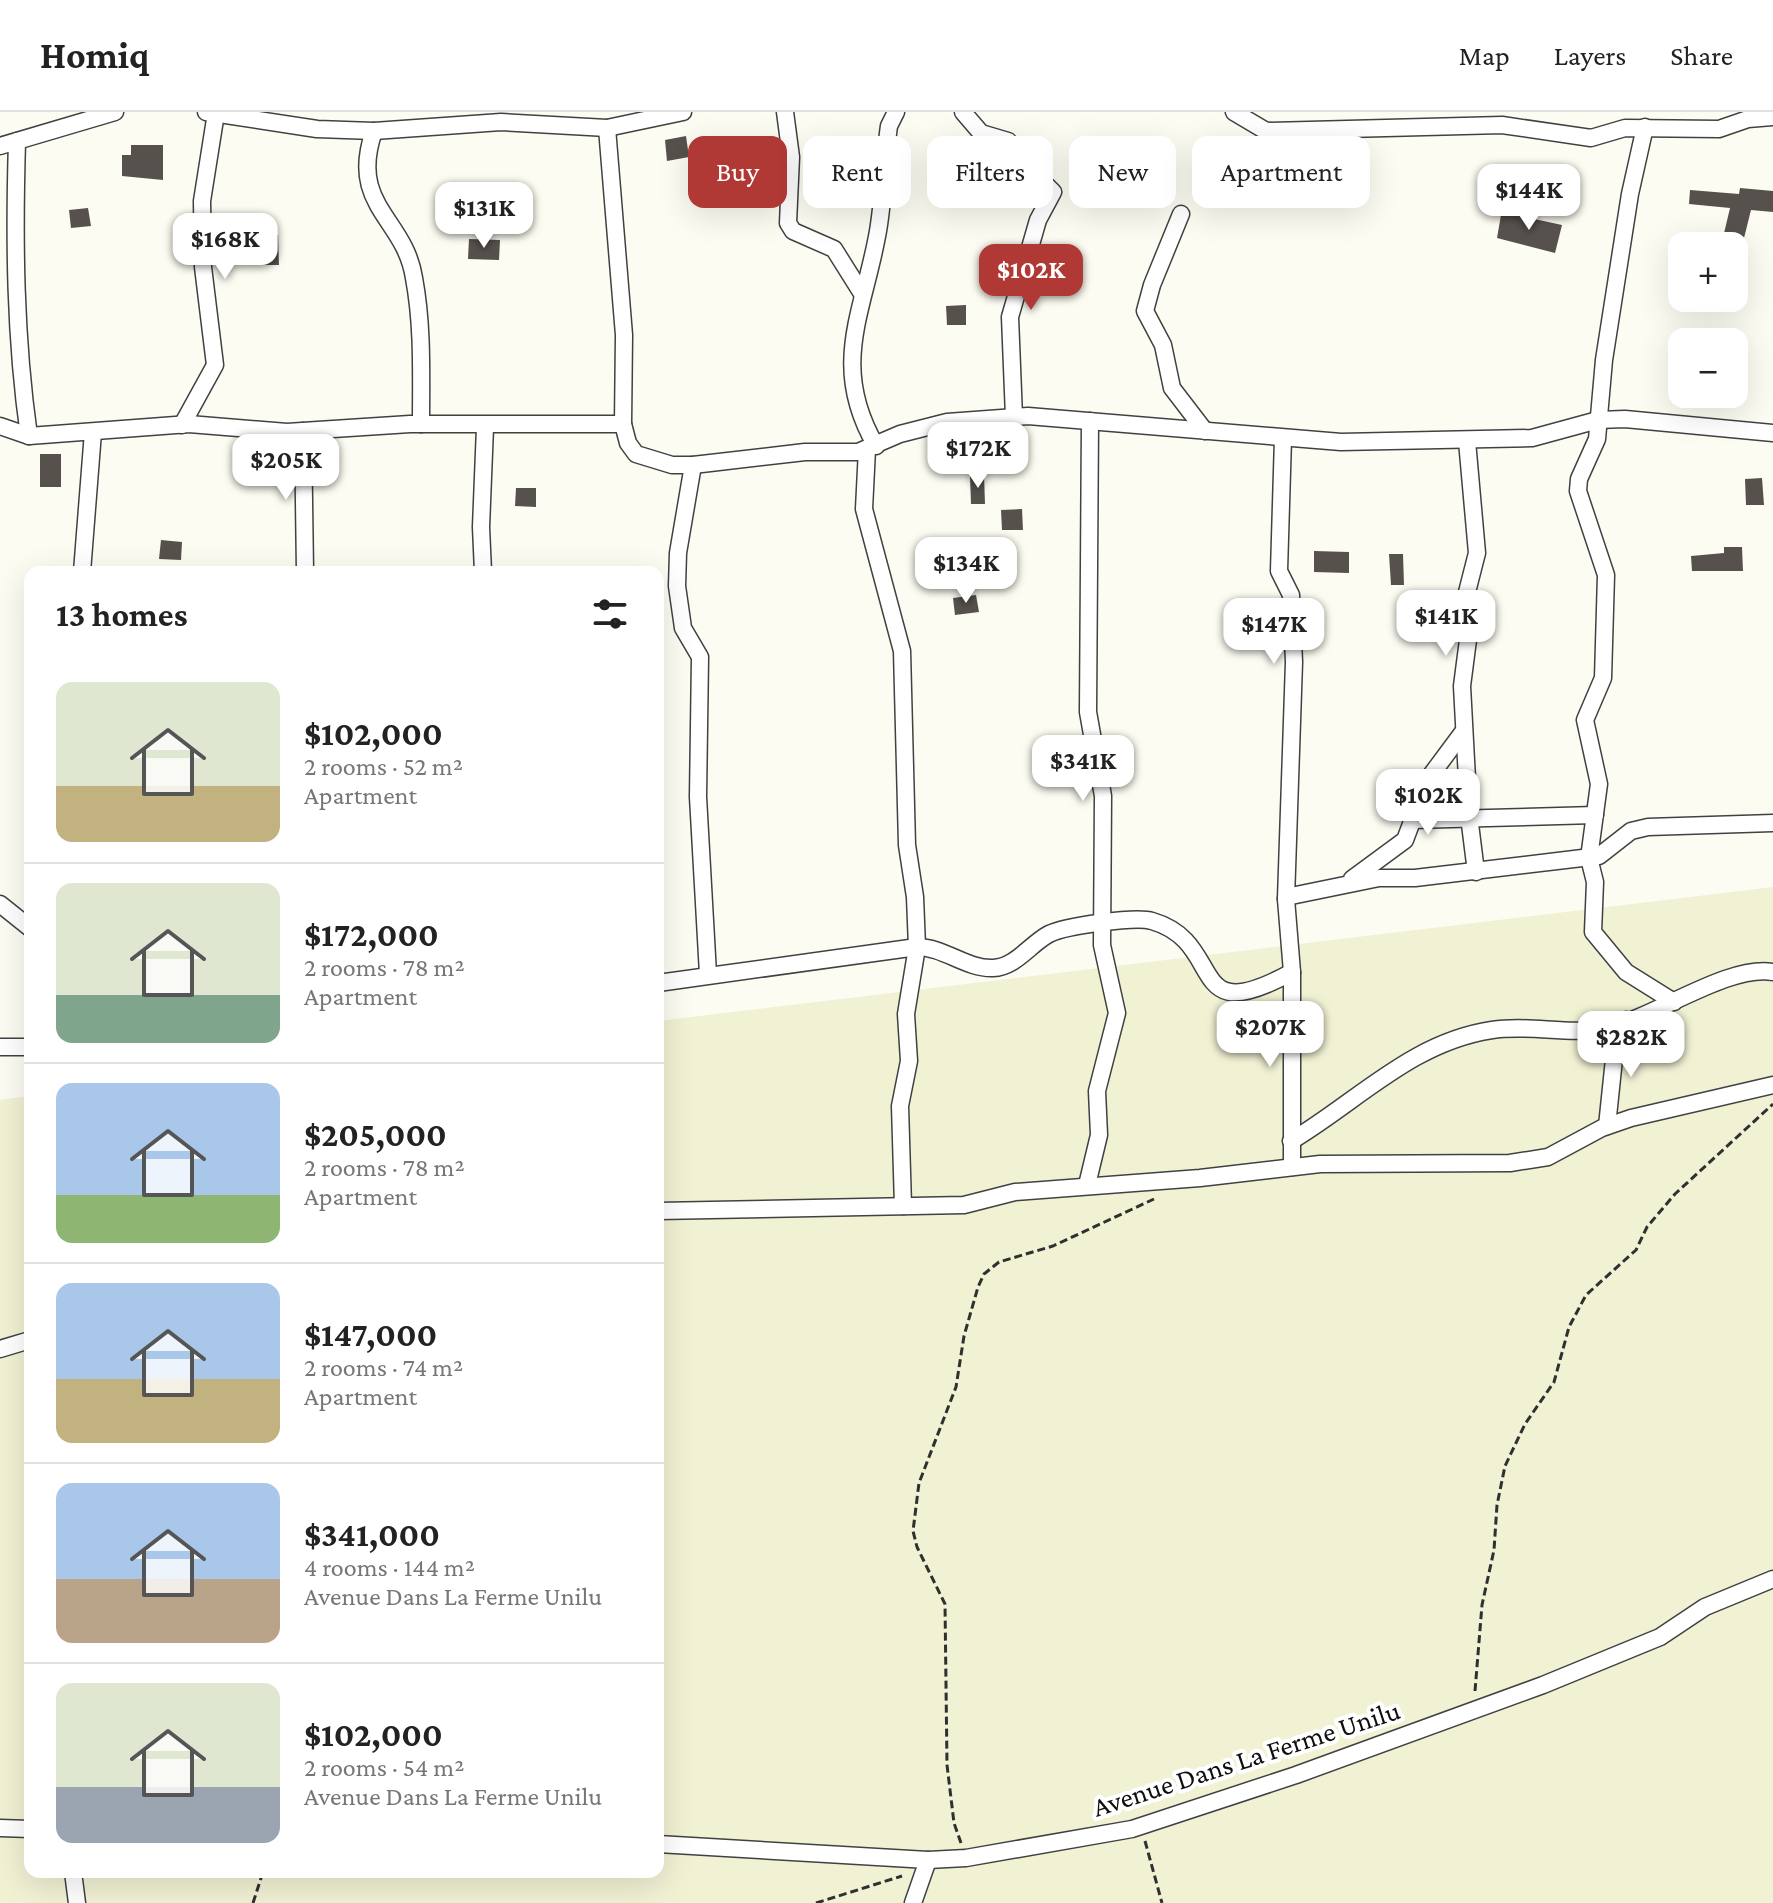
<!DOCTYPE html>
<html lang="en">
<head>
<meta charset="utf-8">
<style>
  body { margin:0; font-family:"Crimson Pro",serif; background:#f2f2f2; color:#222; height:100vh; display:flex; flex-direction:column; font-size:30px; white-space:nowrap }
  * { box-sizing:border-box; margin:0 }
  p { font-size:26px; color:#767676 }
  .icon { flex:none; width:44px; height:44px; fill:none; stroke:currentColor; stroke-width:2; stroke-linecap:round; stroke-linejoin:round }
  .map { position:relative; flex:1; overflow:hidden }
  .panel { position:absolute; left:24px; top:454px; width:640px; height:1312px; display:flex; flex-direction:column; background:#fff; border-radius:16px; box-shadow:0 8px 32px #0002 }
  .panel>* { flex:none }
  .guide { position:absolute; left:688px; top:24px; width:760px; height:72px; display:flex; gap:16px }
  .tools { position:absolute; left:1668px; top:120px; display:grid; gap:16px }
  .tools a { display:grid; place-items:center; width:80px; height:80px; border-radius:16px; background:#fff; box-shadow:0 8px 32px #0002; font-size:40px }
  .price { position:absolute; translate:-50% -68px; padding:0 18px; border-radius:16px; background:#fff; color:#222; font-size:26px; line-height:52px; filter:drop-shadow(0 2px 4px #0008) }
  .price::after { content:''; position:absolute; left:50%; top:48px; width:24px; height:18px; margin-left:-12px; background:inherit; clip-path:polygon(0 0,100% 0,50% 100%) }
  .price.current { background:#b03835; color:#fff }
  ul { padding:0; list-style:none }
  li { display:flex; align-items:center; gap:24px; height:200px; padding:0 32px }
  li+li { border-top:2px solid #e0e0e0 }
  li span { display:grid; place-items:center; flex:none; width:224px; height:160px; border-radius:16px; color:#555 }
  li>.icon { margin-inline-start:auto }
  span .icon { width:96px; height:96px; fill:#fffc; stroke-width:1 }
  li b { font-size:34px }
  h2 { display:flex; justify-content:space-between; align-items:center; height:96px; padding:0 32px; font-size:34px }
  .tag { padding:0 28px; border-radius:16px; background:#fff; box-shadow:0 8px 32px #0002; font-size:28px; line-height:72px }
  .tag.current { background:#b03835; color:#fff }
  header { display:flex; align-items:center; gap:48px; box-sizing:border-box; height:112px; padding:0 40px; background:#fff; border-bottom:2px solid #e0e0e0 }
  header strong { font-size:38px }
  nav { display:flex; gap:44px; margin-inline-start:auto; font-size:28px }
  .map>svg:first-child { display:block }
  .farmland { fill:#f1f1d4 }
  .building { fill:#56514c }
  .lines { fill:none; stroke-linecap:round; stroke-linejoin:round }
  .minor-casing { stroke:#414141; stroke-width:19 }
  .path { stroke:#303030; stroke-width:3; stroke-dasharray:8 4; stroke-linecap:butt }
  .minor { stroke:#fff; stroke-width:16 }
  .labels { text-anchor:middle; stroke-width:8; stroke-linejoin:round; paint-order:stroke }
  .street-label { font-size:28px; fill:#0e0e0e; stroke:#fff }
</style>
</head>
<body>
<header>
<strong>Homiq</strong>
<nav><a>Map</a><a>Layers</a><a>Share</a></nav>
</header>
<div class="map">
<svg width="1773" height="1791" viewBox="0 0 1773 1791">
  <rect width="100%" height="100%" fill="#fdfcf2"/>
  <!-- farmland -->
  <polygon class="farmland" points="1773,775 1773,1791 0,1791 0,988 30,984 30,1760 658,1760 658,909"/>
  <!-- building -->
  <g class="building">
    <polygon points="686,24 689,45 667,49 665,28"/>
    <polygon points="131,33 163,33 163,68 122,64 122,43 131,43"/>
    <polygon points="1740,76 1773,79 1773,100 1751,98 1742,134 1721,134 1730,96 1689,92 1690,78 1739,82"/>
    <polygon points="88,96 91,114 71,116 69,98"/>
    <polygon points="1507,101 1562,113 1555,141 1497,126 1501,103"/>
    <polygon points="278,123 279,153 259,153 258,124"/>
    <polygon points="469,127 500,128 499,148 468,147"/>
    <polygon points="966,193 966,213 947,213 946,194"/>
    <rect x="40" y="342" width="21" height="33"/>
    <polygon points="984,363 985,392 971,392 970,364"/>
    <polygon points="1762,366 1764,393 1746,393 1745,367"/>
    <polygon points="516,376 536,376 536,395 515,394"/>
    <polygon points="1022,397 1023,418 1002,418 1001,398"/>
    <polygon points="161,428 182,430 181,448 159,447"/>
    <polygon points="1724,435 1742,435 1743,459 1692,459 1691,444 1724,441"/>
    <polygon points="1314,439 1349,440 1349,461 1314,460"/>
    <polygon points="1389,442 1403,442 1404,473 1391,473"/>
    <polygon points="976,483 979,500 955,503 953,486"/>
  </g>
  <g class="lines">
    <!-- minor casing -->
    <g class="minor-casing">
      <g id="minor">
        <polyline points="206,0 317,17 374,19 501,10 607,16 683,0"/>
        <polyline points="785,0 791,45 788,111 793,119 834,137 861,180"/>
        <polyline points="963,0 981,21 1008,29 1007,48 1011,57 1042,69 1053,80 1038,108 1010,205 1014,305"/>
        <polyline points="1234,0 1266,19 1502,13 1591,26 1625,16 1719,17 1748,7 1773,5"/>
        <polyline points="1645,15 1630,82 1604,248 1597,327 1579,367 1578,379 1606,463 1603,566 1585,608 1599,672 1589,746 1595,770 1593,820 1626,860 1674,890"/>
        <polyline points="607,16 624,223 623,312"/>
        <path d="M374,19C348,94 405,106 414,166C423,214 421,263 421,312"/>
        <path d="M17,29C14,129 15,226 29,324"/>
        <polyline points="0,34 115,0"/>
        <polyline points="1181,102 1152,173 1145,199 1163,233 1172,276 1205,319"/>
        <polyline points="182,313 215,253 203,155 202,89 216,1"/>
        <polyline points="0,314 29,324 189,312 287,320 410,312 623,312 628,331 636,342 672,353 693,353 805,340 858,340 900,322 947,310 1028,304 1341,330 1532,326 1598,308 1625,307 1773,321"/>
        <polyline points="303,319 305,460"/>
        <polyline points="1283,326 1279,459 1291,483 1294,550 1286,787"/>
        <polyline points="1467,329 1477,441 1465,488 1469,520 1462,574 1469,704 1476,760"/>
        <path d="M876,334C829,253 864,200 878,119C884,84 884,48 889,14L896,0"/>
        <polyline points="867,337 864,397 902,539 907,733 915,785 917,835 906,902 909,949 900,994 903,1094"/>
        <polyline points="693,353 678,441 677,474 683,516 700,545 698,685 708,862"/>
        <polyline points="82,460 93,320"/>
        <polyline points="483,460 481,415 485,315"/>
        <polyline points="1413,708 1595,703"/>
        <polyline points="1352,767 1405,728 1428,667 1463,620"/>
        <polyline points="0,792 30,816"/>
        <polyline points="1292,860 1292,1055"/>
        <path d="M658,871L917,835C944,835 966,857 993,856C1016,855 1030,832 1049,822C1065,814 1136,804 1152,809C1228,831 1183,920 1292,860L1286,787L1291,784L1379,766H1415L1599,744L1631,719L1648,715L1773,711"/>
        <polyline points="0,935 30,935"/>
        <polyline points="1607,1014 1616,928 1626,908"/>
        <path d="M1291,1029C1358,989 1412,930 1492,918C1530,912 1570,924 1607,916C1654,906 1728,852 1773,860"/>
        <polyline points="1087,1073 1099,1023 1097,979 1117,901 1102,833 1103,684 1088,600 1090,309"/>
        <polyline points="658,1099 964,1093 1015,1080 1200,1066 1320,1052 1510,1051 1548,1045 1602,1016 1631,1006 1773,973"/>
        <polyline points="0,1237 30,1228"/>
        <polyline points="0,1716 30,1717"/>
        <polyline points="658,1732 928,1748 966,1746 1132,1717 1296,1663 1543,1573 1660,1525 1705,1495 1773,1467"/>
        <polyline points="73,1760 77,1791"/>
        <polyline points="913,1791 928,1748"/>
      </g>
    </g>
    <!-- path -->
    <g class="path">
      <polyline points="1475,1579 1482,1493 1494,1438 1497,1393 1505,1354 1525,1312 1554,1270 1569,1215 1586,1183 1636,1138 1647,1115 1675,1082 1773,992"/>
      <polyline points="1145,1729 1162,1791"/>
      <polyline points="961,1731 954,1711 947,1653 945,1492 917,1435 913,1419 919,1371 956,1275 964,1224 978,1175 984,1162 999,1150 1053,1134 1154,1087"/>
      <polyline points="253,1791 263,1760"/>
      <polyline points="816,1791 902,1764"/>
    </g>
    <!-- minor -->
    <use href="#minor" class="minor"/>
  </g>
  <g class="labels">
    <!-- street labels -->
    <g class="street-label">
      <text transform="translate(1246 1646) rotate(-18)" y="10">Avenue Dans La Ferme Unilu</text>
    </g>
  </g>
</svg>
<div class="tools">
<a>+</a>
<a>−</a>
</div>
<b class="price" style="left:1529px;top:120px">$144K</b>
<b class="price" style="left:484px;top:138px">$131K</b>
<b class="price" style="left:225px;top:169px">$168K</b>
<b class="price current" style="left:1031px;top:200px">$102K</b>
<b class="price" style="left:978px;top:378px">$172K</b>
<b class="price" style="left:286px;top:390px">$205K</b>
<b class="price" style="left:966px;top:493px">$134K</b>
<b class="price" style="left:1446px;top:546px">$141K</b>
<b class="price" style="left:1274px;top:554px">$147K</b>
<b class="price" style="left:1083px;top:691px">$341K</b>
<b class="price" style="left:1428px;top:725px">$102K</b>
<b class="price" style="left:1270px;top:957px">$207K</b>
<b class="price" style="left:1631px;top:967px">$282K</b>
<div class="guide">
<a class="tag current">Buy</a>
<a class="tag">Rent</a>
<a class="tag">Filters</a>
<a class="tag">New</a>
<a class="tag">Apartment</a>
</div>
<section class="panel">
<h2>13 homes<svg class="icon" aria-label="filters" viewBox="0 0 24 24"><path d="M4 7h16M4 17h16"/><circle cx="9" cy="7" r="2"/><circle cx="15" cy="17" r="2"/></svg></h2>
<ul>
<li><span style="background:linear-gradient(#dfe7d0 65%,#c2b280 0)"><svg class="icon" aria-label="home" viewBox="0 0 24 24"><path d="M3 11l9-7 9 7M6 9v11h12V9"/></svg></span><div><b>$102,000</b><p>2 rooms · 52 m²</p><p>Apartment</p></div></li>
<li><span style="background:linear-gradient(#dfe7d0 70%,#7fa58c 0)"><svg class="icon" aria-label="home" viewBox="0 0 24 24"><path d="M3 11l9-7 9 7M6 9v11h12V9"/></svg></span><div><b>$172,000</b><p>2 rooms · 78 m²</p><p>Apartment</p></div></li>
<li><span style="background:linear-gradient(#a9c7e8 70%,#8fb573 0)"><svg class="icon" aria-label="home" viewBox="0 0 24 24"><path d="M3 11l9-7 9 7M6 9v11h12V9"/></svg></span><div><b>$205,000</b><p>2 rooms · 78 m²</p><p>Apartment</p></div></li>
<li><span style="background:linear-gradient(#a9c7e8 60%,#c2b280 0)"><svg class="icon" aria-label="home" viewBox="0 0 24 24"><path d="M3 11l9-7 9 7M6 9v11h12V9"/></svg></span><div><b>$147,000</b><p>2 rooms · 74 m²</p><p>Apartment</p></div></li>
<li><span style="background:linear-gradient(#a9c7e8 60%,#b9a48a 0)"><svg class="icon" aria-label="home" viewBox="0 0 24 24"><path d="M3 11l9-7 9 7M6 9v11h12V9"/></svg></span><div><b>$341,000</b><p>4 rooms · 144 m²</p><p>Avenue Dans La Ferme Unilu</p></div></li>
<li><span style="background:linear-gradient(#dfe7d0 65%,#9aa5b1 0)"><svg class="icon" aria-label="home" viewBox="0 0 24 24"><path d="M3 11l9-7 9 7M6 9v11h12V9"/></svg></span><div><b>$102,000</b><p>2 rooms · 54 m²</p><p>Avenue Dans La Ferme Unilu</p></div></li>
</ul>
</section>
</div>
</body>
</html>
